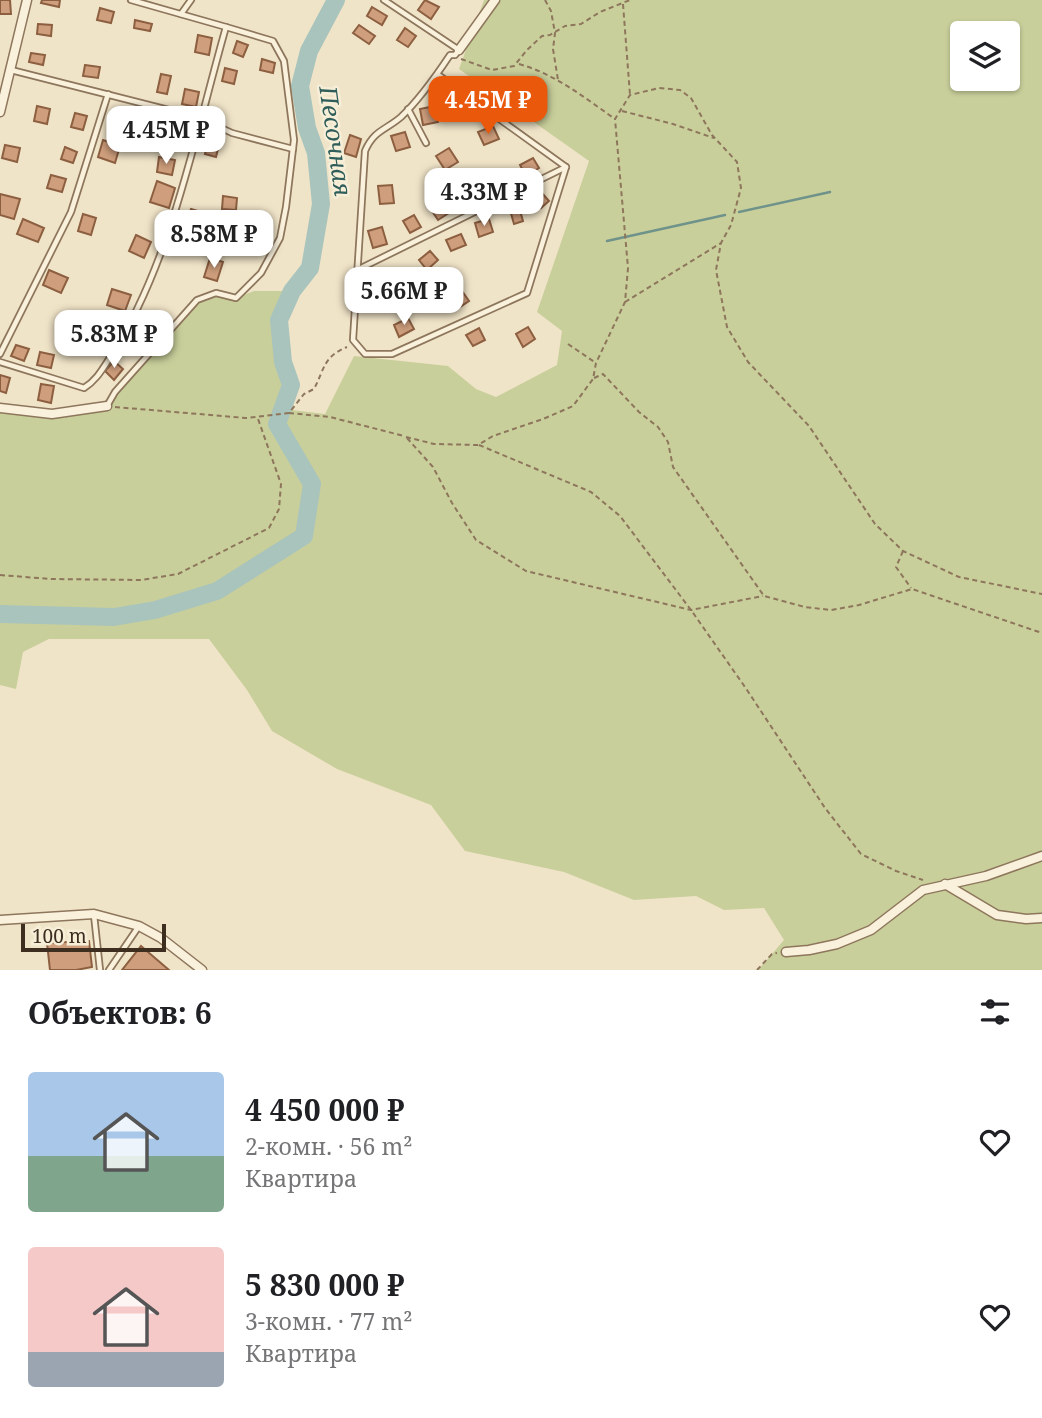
<!DOCTYPE html>
<html lang="ru">
<head>
<meta charset="utf-8">
<style>
  body { margin:0; font-family:"Noto Serif",serif; background:#f6f6f6; color:#202124; height:100vh; display:flex; flex-direction:column; font-size:26px; white-space:nowrap }
  * { box-sizing:border-box; margin:0 }
  p { font-size:23px; color:#757577 }
  .icon { flex:none; width:38px; height:38px; fill:none; stroke:currentColor; stroke-width:2; stroke-linecap:round; stroke-linejoin:round }
  .map { position:relative; height:970px; overflow:hidden }
  .drawer { display:flex; flex-direction:column; background:#fff; flex:1 }
  .drawer>* { flex:none }
  .controls { position:absolute; left:950px; top:21px; display:grid; gap:14px }
  .controls a { display:grid; place-items:center; width:70px; height:70px; border-radius:7px; background:#fff; box-shadow:0 2px 5px #0004; font-size:35px }
  .scale { position:absolute; left:21px; bottom:18px; width:145px; box-sizing:border-box; padding-left:7px; border:4px solid #3d2e20; border-top:0; font-size:19px; line-height:24px; white-space:nowrap; color:#3d2e20; -webkit-text-stroke:5px #f7eed8; paint-order:stroke }
  .price { position:absolute; translate:-50% -60px; padding:0 16px; border-radius:14px; background:#fff; color:#222; font-size:23px; line-height:46px; filter:drop-shadow(0 2px 4px #0008) }
  .price::after { content:''; position:absolute; left:50%; top:42px; width:21px; height:16px; margin-left:-10px; background:inherit; clip-path:polygon(0 0,100% 0,50% 100%) }
  .price.on { background:#ea580c; color:#fff }
  ul { padding:0; list-style:none }
  li { display:flex; align-items:center; gap:21px; height:175px; padding:0 28px }
  li span { display:grid; place-items:center; flex:none; width:196px; height:140px; border-radius:7px; color:#555 }
  li>.icon { margin-inline-start:auto }
  span .icon { width:84px; height:84px; fill:#fffc; stroke-width:1 }
  li b { font-size:30px }
  h2 { display:flex; justify-content:space-between; align-items:center; height:84px; padding:0 28px; font-size:30px }
  .map>svg:first-child { display:block }
  .green { fill:#c9cf9b; fill-rule:evenodd }
  .lines { fill:none; stroke-linecap:round; stroke-linejoin:round }
  .stream { stroke:#6f938a; stroke-width:2.5 }
  .river { stroke:#a9c4bc; stroke-width:18 }
  .building { fill:#cf9f7d; stroke:#8d5f41; stroke-width:2 }
  .service-casing { stroke:#8d765c; stroke-width:8 }
  .minor-casing { stroke:#8d765c; stroke-width:11 }
  .path { stroke:#8d765c; stroke-width:2; stroke-dasharray:5 3.5; stroke-linecap:butt }
  .service { stroke:#faf1dc; stroke-width:4.5 }
  .minor { stroke:#faf1dc; stroke-width:8 }
  .labels { text-anchor:middle; stroke-width:5; stroke-linejoin:round; paint-order:stroke }
  .water-label { font-size:24px; font-style:italic; fill:#2f5d5a; stroke:#f7eed8 }
</style>
</head>
<body>
<div class="map">
<svg width="1042" height="970" viewBox="0 0 1042 970">
  <rect width="100%" height="100%" fill="#f0e4c8"/>
  <!-- green -->
  <path class="green" d="M484,0H1042V970H758L784,940L764,908L724,910L696,896L634,900L564,872L465,851L431,805L337,769L272,731L247,690L209,639H49L23,652L16,689L0,685V408L52,414L107,406L115,392L197,300L216,293L236,298L254,291H292L280,320L283,362L291,385L292,410L325,414L354,356L448,366L476,389L496,397L557,365L562,331L537,312L589,161L459,69ZM962,33H1008V79H962Z"/>
  <g class="lines">
    <!-- stream -->
    <g class="stream">
      <polyline points="739,212 830,192"/>
      <polyline points="607,241 725,215"/>
    </g>
    <!-- river -->
    <polyline class="river" points="0,614 114,617 155,610 217,591 304,536 312,484 277,424 291,385 283,362 279,320 292,291 310,268 321,204 316,153 307,128 300,86 309,51 336,0"/>
  </g>
  <!-- building -->
  <g class="building">
    <polygon points="0,0 10,0 11,14 0,14"/>
    <polygon points="42,0 60,0 59,7 41,3"/>
    <polygon points="425,0 439,7 431,19 418,10"/>
    <polygon points="372,7 387,16 382,25 367,16"/>
    <polygon points="100,8 114,12 111,23 97,20"/>
    <polygon points="135,20 152,24 150,31 134,28"/>
    <polygon points="38,24 52,25 51,36 37,34"/>
    <polygon points="359,25 375,36 369,44 353,33"/>
    <polygon points="405,28 416,36 408,47 397,40"/>
    <polygon points="198,35 212,38 209,55 195,52"/>
    <polygon points="237,41 248,45 243,57 233,53"/>
    <polygon points="31,53 45,55 43,65 29,62"/>
    <polygon points="262,59 275,63 273,73 260,70"/>
    <polygon points="85,65 100,67 98,78 83,76"/>
    <polygon points="225,68 237,71 234,84 222,81"/>
    <polygon points="161,74 171,76 167,94 157,92"/>
    <polygon points="185,89 199,92 196,107 182,104"/>
    <polygon points="454,97 462,109 454,115 446,102"/>
    <polygon points="37,106 50,109 47,124 34,121"/>
    <polygon points="435,106 438,122 423,125 420,109"/>
    <polygon points="116,109 130,112 127,129 112,125"/>
    <polygon points="75,113 87,116 83,130 71,127"/>
    <polygon points="174,126 186,130 180,146 168,141"/>
    <polygon points="493,126 499,139 484,145 478,132"/>
    <polygon points="405,132 410,147 396,151 391,136"/>
    <polygon points="210,134 221,137 216,157 205,154"/>
    <polygon points="350,135 361,139 356,157 344,153"/>
    <polygon points="103,140 120,146 115,163 98,157"/>
    <polygon points="5,145 20,148 17,162 2,158"/>
    <polygon points="65,147 77,152 73,163 61,159"/>
    <polygon points="449,148 458,162 445,170 436,156"/>
    <polygon points="159,157 175,160 172,175 157,172"/>
    <polygon points="533,158 539,168 526,176 520,165"/>
    <polygon points="502,172 509,186 495,192 489,178"/>
    <polygon points="51,175 66,179 62,192 47,188"/>
    <polygon points="157,181 175,188 169,208 150,202"/>
    <polygon points="392,185 394,203 380,204 378,186"/>
    <polygon points="472,186 479,198 464,206 457,194"/>
    <polygon points="541,192 549,201 541,208 533,199"/>
    <polygon points="0,194 20,199 14,219 0,215"/>
    <polygon points="223,196 237,198 236,210 222,209"/>
    <polygon points="446,202 452,211 438,220 432,211"/>
    <polygon points="519,207 523,221 514,224 510,210"/>
    <polygon points="191,209 201,212 195,231 185,228"/>
    <polygon points="83,214 96,218 91,235 78,231"/>
    <polygon points="414,215 421,227 410,233 403,221"/>
    <polygon points="23,219 44,228 38,242 17,234"/>
    <polygon points="489,219 493,232 479,237 475,223"/>
    <polygon points="238,223 257,229 253,243 234,237"/>
    <polygon points="382,227 387,244 373,248 368,231"/>
    <polygon points="461,234 466,245 451,251 446,240"/>
    <polygon points="136,235 151,242 144,258 129,251"/>
    <polygon points="430,251 438,260 427,270 419,260"/>
    <polygon points="210,258 223,262 217,281 204,277"/>
    <polygon points="49,270 68,278 61,293 43,285"/>
    <polygon points="379,272 382,284 374,286 371,274"/>
    <polygon points="112,289 131,295 125,311 107,305"/>
    <polygon points="462,291 469,301 457,309 450,298"/>
    <polygon points="408,318 414,329 399,337 394,325"/>
    <polygon points="142,322 153,332 145,340 135,330"/>
    <polygon points="528,327 535,339 523,347 516,334"/>
    <polygon points="479,328 485,340 473,346 466,335"/>
    <polygon points="16,345 29,349 24,361 11,356"/>
    <polygon points="40,352 54,355 51,368 37,365"/>
    <polygon points="114,361 123,369 114,380 105,371"/>
    <polygon points="0,375 10,378 6,393 0,391"/>
    <polygon points="41,384 54,386 51,403 38,400"/>
    <polygon points="89,941 92,967 76,970 50,970 47,943"/>
    <polygon points="141,946 169,970 122,970"/>
  </g>
  <g class="lines">
    <!-- service casing -->
    <g class="service-casing">
      <g id="service">
        <path d="M384,0L459,50L455,55H450C436,76 420,99 401,117C386,130 374,130 365,151L353,340L365,354H392L527,293L566,167L437,74"/>
        <polyline points="181,14 191,0"/>
        <polyline points="11,70 200,118 232,133 293,149"/>
        <polyline points="408,109 426,143"/>
        <polyline points="357,270 566,167"/>
        <polyline points="0,354 71,212 108,94"/>
        <path d="M0,362L84,388C97,380 103,368 111,356C172,261 195,135 226,27L131,0"/>
        <polyline points="107,406 115,392 197,300 216,293 236,298 261,273 280,238 286,207 294,140 284,61 273,41 226,27"/>
        <polyline points="94,915 100,970"/>
        <polyline points="109,970 139,926"/>
      </g>
    </g>
    <!-- minor casing -->
    <g class="minor-casing">
      <g id="minor">
        <polyline points="459,50 495,0"/>
        <polyline points="0,112 27,0"/>
        <polyline points="0,408 52,414 107,406"/>
        <polyline points="945,884 997,915 1026,919 1042,918"/>
        <polyline points="0,920 94,914 139,926 161,938 202,970"/>
        <polyline points="786,952 809,950 837,944 871,930 923,890 986,876 1042,856"/>
      </g>
    </g>
    <!-- path -->
    <g class="path">
      <polyline points="545,0 551,11 555,33 553,49 558,80"/>
      <polyline points="623,4 630,95"/>
      <polyline points="461,59 492,70 514,66 527,50 542,36 550,35 565,26 581,24 600,12 630,0"/>
      <path d="M519,64C555,74 585,98 615,119"/>
      <polyline points="622,111 673,124 714,138"/>
      <polyline points="625,302 721,243"/>
      <polyline points="568,344 596,363"/>
      <polyline points="594,378 603,374 639,412 658,427 668,442 673,467 764,596 805,607 831,610 859,605 912,589 1042,633"/>
      <path d="M115,407L246,418L289,413L304,394L314,389C325,368 323,357 347,347"/>
      <polyline points="289,413 330,417 404,436"/>
      <polyline points="406,437 434,444 478,445 493,436 543,419 573,406 593,379 596,363 625,302 628,268 615,119 630,95 659,88 680,90 691,98 712,135 737,162 741,188 731,225 721,243 716,270 727,327 748,362 809,426 875,524 903,551 959,577 1042,594"/>
      <polyline points="407,438 433,467 452,503 476,540 526,571 691,610 763,596"/>
      <polyline points="479,445 591,492 620,516 691,610 745,687 825,808 861,854 896,871 923,880"/>
      <polyline points="903,551 896,567 911,588"/>
      <polyline points="0,575 51,579 141,580 178,574 269,528 279,509 281,484 257,416"/>
      <polyline points="757,970 772,954 777,953"/>
    </g>
    <!-- service -->
    <use href="#service" class="service"/>
    <!-- minor -->
    <use href="#minor" class="minor"/>
  </g>
  <g class="labels">
    <!-- water labels -->
    <g class="water-label">
      <text transform="translate(335 141) rotate(82)" y="8">Песочная</text>
    </g>
  </g>
</svg>
<div class="controls">
<a><svg class="icon" aria-label="layers" viewBox="0 0 24 24"><path d="M12 4l9 5-9 5-9-5zM3 14l9 5 9-5"/></svg></a>
</div>
<div class="scale">100 m</div>
<b class="price on" style="left:488px;top:136px">4.45M ₽</b>
<b class="price" style="left:166px;top:166px">4.45M ₽</b>
<b class="price" style="left:484px;top:228px">4.33M ₽</b>
<b class="price" style="left:214px;top:270px">8.58M ₽</b>
<b class="price" style="left:404px;top:327px">5.66M ₽</b>
<b class="price" style="left:114px;top:370px">5.83M ₽</b>
</div>
<section class="drawer">
<h2>Объектов: 6<svg class="icon" aria-label="filters" viewBox="0 0 24 24"><path d="M4 7h16M4 17h16"/><circle cx="9" cy="7" r="2"/><circle cx="15" cy="17" r="2"/></svg></h2>
<ul>
<li><span style="background:linear-gradient(#a9c7e8 60%,#7fa58c 0)"><svg class="icon" aria-label="home" viewBox="0 0 24 24"><path d="M3 11l9-7 9 7M6 9v11h12V9"/></svg></span><div><b>4 450 000 ₽</b><p>2-комн. · 56 m²</p><p>Квартира</p></div><svg class="icon" aria-label="heart" viewBox="0 0 24 24"><path d="M12 20l-8-8c-3-5 5-10 8-4 3-6 11-1 8 4z"/></svg></li>
<li><span style="background:linear-gradient(#f6c9c9 75%,#9aa5b1 0)"><svg class="icon" aria-label="home" viewBox="0 0 24 24"><path d="M3 11l9-7 9 7M6 9v11h12V9"/></svg></span><div><b>5 830 000 ₽</b><p>3-комн. · 77 m²</p><p>Квартира</p></div><svg class="icon" aria-label="heart" viewBox="0 0 24 24"><path d="M12 20l-8-8c-3-5 5-10 8-4 3-6 11-1 8 4z"/></svg></li>
</ul>
</section>
</body>
</html>
